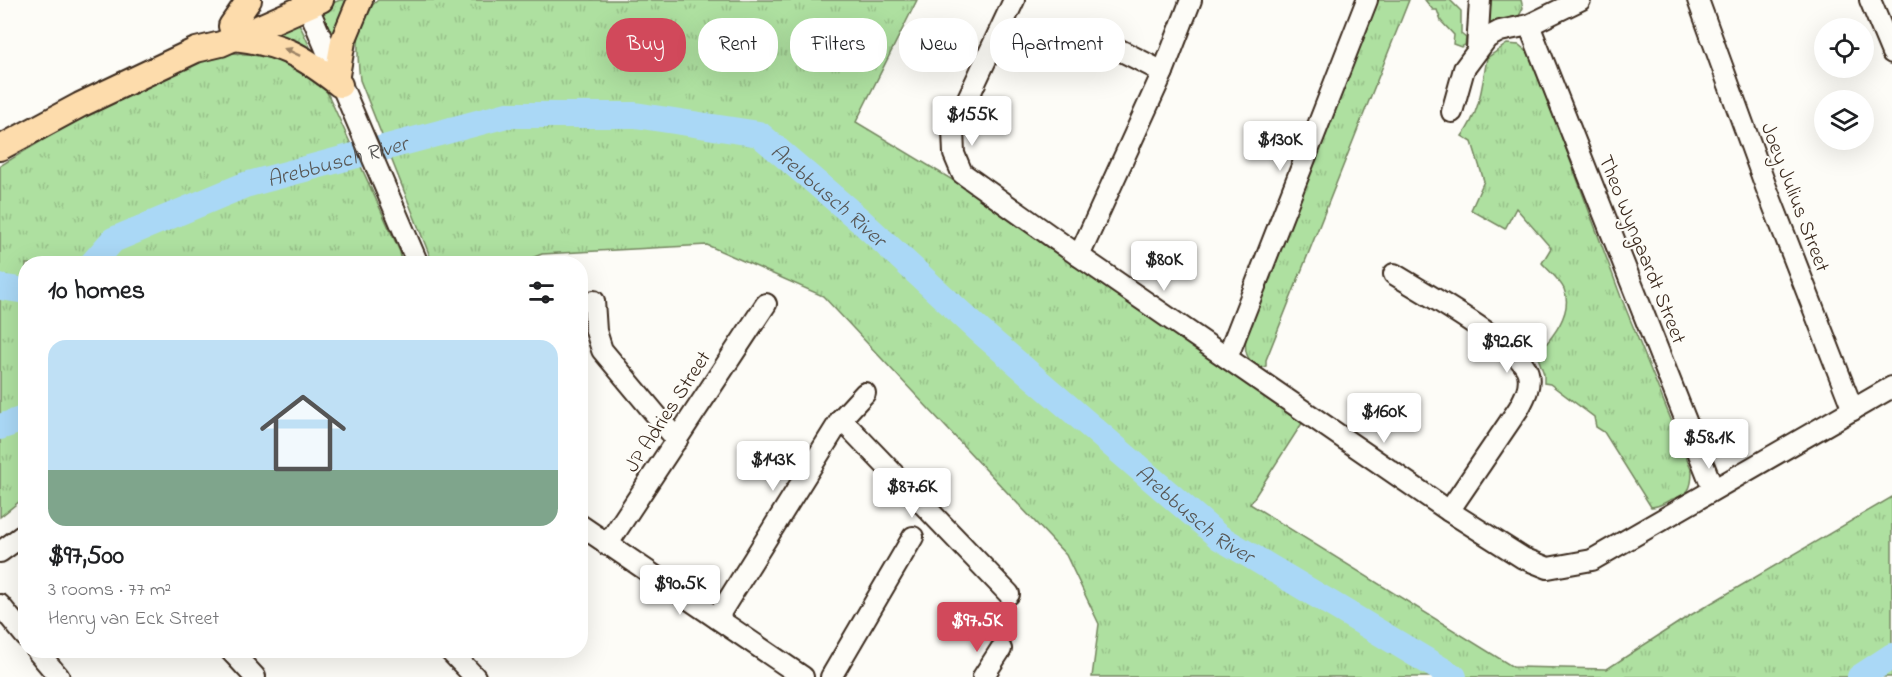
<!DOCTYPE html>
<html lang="en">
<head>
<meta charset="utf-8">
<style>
  body { margin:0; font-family:"Indie Flower",sans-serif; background:#f6f6f6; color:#202124; height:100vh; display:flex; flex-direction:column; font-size:22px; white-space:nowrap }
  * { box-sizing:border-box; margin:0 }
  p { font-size:20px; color:#757577 }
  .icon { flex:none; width:33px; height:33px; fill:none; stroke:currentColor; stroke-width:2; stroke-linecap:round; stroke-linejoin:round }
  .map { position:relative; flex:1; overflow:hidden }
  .panel { position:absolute; left:18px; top:256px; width:570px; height:402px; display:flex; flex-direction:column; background:#fff; border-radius:24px; box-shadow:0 6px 24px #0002 }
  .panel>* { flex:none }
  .top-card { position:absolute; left:606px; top:18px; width:570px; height:54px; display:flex; gap:12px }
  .controls { position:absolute; left:1814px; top:18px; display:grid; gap:12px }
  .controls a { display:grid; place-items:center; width:60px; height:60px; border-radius:50%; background:#fff; box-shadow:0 6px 24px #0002; font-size:30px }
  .price { position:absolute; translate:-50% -51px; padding:0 14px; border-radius:6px; background:#fff; color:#222; font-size:20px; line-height:39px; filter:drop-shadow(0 2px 3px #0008) }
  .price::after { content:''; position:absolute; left:50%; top:36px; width:18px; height:14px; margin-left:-9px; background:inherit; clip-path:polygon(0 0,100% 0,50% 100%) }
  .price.active { background:#d1495b; color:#fff }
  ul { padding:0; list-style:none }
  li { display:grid; align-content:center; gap:12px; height:318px; padding:0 30px }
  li+li { border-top:2px solid #e0e0e0 }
  li span { display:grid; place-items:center; height:186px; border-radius:18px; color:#555 }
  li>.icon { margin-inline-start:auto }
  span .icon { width:108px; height:108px; fill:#fffc; stroke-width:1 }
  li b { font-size:26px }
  h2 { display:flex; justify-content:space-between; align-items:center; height:72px; padding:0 30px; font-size:26px }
  .chip { padding:0 21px; border-radius:24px; background:#fff; box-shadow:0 6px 24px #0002; font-size:21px; line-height:54px }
  .chip.active { background:#d1495b; color:#fff }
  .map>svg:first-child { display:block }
  .grass { fill:url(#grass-tufts); stroke:#74855f; stroke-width:1.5 }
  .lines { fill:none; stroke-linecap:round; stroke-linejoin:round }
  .river { stroke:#aad8f6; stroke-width:26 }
  .minor-casing { stroke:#3b2a1e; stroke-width:24 }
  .major-casing { stroke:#3b2a1e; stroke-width:28 }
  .minor { stroke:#fdfcf7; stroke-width:20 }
  .major { stroke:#fddcac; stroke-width:24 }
  .oneway { fill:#9c8365 }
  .labels { text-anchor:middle; stroke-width:4.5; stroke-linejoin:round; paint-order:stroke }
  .street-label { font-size:21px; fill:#3b2a1e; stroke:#fdfcf7 }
  .water-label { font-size:22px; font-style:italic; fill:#575654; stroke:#fdfcf7 }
</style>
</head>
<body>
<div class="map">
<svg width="1892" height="677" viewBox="0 0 1892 677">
  <defs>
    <pattern id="grass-tufts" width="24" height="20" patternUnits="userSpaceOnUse" patternTransform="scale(1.5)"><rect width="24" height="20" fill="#aee0a0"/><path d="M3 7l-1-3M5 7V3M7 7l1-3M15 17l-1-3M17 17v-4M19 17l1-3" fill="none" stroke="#97c089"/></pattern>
  </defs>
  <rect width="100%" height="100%" fill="#fdfcf7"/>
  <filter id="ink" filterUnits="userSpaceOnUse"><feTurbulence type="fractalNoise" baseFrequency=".0167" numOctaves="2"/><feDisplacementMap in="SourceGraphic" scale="12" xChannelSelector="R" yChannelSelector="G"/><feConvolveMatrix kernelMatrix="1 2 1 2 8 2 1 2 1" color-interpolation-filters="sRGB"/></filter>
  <g filter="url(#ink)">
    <!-- grass -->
    <g class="grass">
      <polygon points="340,0 355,0 336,55 318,9"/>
      <path d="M378,0H917L856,122L1079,256L1308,414L1250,504L1513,667L1607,669L1684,619L1892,497V677H1092L1099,624L1066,555L823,296L707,245L542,254L516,264H433L360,80C357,52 353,20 378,0Z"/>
      <path d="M1378,0H1409L1266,360V366L1258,369C1246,358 1244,352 1246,335Z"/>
      <polygon points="1425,0 1450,0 1461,11 1461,34 1466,38 1465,45 1461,47 1453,44 1454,35 1441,21 1437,10 1433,10"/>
      <polygon points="1485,0 1521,0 1523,8 1518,18 1486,26"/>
      <polygon points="296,17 316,60 252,36"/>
      <path d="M1507,44L1519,45L1531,55L1621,297L1692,471C1692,491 1688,494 1670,500C1664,503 1659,507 1651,507L1604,432L1596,427L1594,417L1550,384L1544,383V374L1537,355C1551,339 1574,313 1564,289C1560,280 1549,271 1542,263L1551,248L1516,208L1505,229L1471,210L1484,181L1472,142L1462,136C1480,113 1482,86 1487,58Z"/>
      <path d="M224,53C267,53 293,62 326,90L400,252L402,264H26L25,497L0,517V166C71,123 144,78 224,53Z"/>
    </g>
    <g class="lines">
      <!-- river -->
      <g class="river">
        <path id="s1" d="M92,264L113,240L245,185L507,115H635L759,134L862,222L980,331L1219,537L1454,677"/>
        <polyline points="0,287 26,291"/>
        <polyline points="0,427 26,418"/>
        <polyline points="1860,677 1892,656"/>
      </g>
      <!-- minor casing -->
      <g class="minor-casing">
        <g id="minor">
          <polyline points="305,0 418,264"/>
          <polyline points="1014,0 953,130 954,154 962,173 1079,256 1449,511 1523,558 1548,568 1592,560 1892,387"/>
          <polyline points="1698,0 1766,187 1853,410"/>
          <polyline points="1870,0 1892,53"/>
          <polyline points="1529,25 1713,489"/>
          <polyline points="1092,36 1163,72"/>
          <polyline points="1477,49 1480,0"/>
          <polyline points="1452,112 1464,69 1487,38 1500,31 1529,25 1580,0"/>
          <polyline points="1079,256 1163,72 1191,0"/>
          <path d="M1394,274C1421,291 1521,346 1528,373C1531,386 1525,397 1519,408L1449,511"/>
          <polyline points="594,301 596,331 602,350 677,440"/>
          <polyline points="1227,358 1367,0"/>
          <polyline points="841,419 1009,594"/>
          <polyline points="580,525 803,677"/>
          <polyline points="607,545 766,304"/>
          <polyline points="0,552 26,533"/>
          <polyline points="0,605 26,637"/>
          <polyline points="717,618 841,419 865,393"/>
          <polyline points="37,651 59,677"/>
          <polyline points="231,651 255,677"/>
          <polyline points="450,651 475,677"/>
          <polyline points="831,677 913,537"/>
          <polyline points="983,677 1001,649"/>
        </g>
      </g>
      <!-- major casing -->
      <g class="major-casing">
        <g id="major">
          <polyline points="231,26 249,0"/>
          <path d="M234,38C281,43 303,56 340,85"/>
          <polyline points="337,75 343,41 360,0"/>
          <polyline points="0,148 80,105 196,50 221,44 321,0"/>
        </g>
      </g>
      <!-- minor -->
      <use href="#minor" class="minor"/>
      <!-- major -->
      <use href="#major" class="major"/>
    </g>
    <!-- one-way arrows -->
    <defs><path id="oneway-solid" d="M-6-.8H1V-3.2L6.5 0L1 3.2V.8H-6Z" transform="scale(1.5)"/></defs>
    <use class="oneway" href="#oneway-solid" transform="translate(292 52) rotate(-155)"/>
  </g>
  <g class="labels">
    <!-- street labels -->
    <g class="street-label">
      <text transform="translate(1796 197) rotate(69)" y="7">Joey Julius Street</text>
      <text transform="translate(1643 249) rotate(68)" y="7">Theo Wyngaardt Street</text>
      <text transform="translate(667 411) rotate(-57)" y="7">JP Adries Street</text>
    </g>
    <!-- water labels -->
    <g class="water-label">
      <text dy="8" stroke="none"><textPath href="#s1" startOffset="270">Arebbusch River</textPath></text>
      <text dy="8" stroke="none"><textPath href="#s1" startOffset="792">Arebbusch River</textPath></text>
      <text dy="8" stroke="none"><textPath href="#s1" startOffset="1278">Arebbusch River</textPath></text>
    </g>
  </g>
</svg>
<div class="controls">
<a><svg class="icon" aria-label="locate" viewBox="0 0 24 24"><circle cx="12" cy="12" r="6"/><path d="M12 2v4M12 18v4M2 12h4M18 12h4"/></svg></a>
<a><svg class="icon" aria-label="layers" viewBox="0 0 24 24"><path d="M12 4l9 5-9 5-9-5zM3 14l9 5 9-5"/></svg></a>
</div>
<b class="price" style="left:972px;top:147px">$155K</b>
<b class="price" style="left:1280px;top:172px">$130K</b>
<b class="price" style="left:1164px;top:292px">$80K</b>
<b class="price" style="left:1507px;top:374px">$92.6K</b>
<b class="price" style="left:1384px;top:444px">$160K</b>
<b class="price" style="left:1709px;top:470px">$58.1K</b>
<b class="price" style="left:773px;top:492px">$143K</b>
<b class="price" style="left:912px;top:519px">$87.6K</b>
<b class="price" style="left:680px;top:616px">$90.5K</b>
<b class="price active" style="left:977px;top:653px">$97.5K</b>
<div class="top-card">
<a class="chip active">Buy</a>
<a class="chip">Rent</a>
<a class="chip">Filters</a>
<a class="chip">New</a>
<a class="chip">Apartment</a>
</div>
<section class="panel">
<h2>10 homes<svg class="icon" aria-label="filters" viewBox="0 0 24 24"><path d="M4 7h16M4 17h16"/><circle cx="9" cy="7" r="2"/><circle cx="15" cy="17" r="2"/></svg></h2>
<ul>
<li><span style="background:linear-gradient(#bfe0f5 70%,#7fa58c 0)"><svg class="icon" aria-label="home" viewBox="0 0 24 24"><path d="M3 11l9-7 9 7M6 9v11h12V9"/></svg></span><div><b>$97,500</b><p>3 rooms · 77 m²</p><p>Henry van Eck Street</p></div></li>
</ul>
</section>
</div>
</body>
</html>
